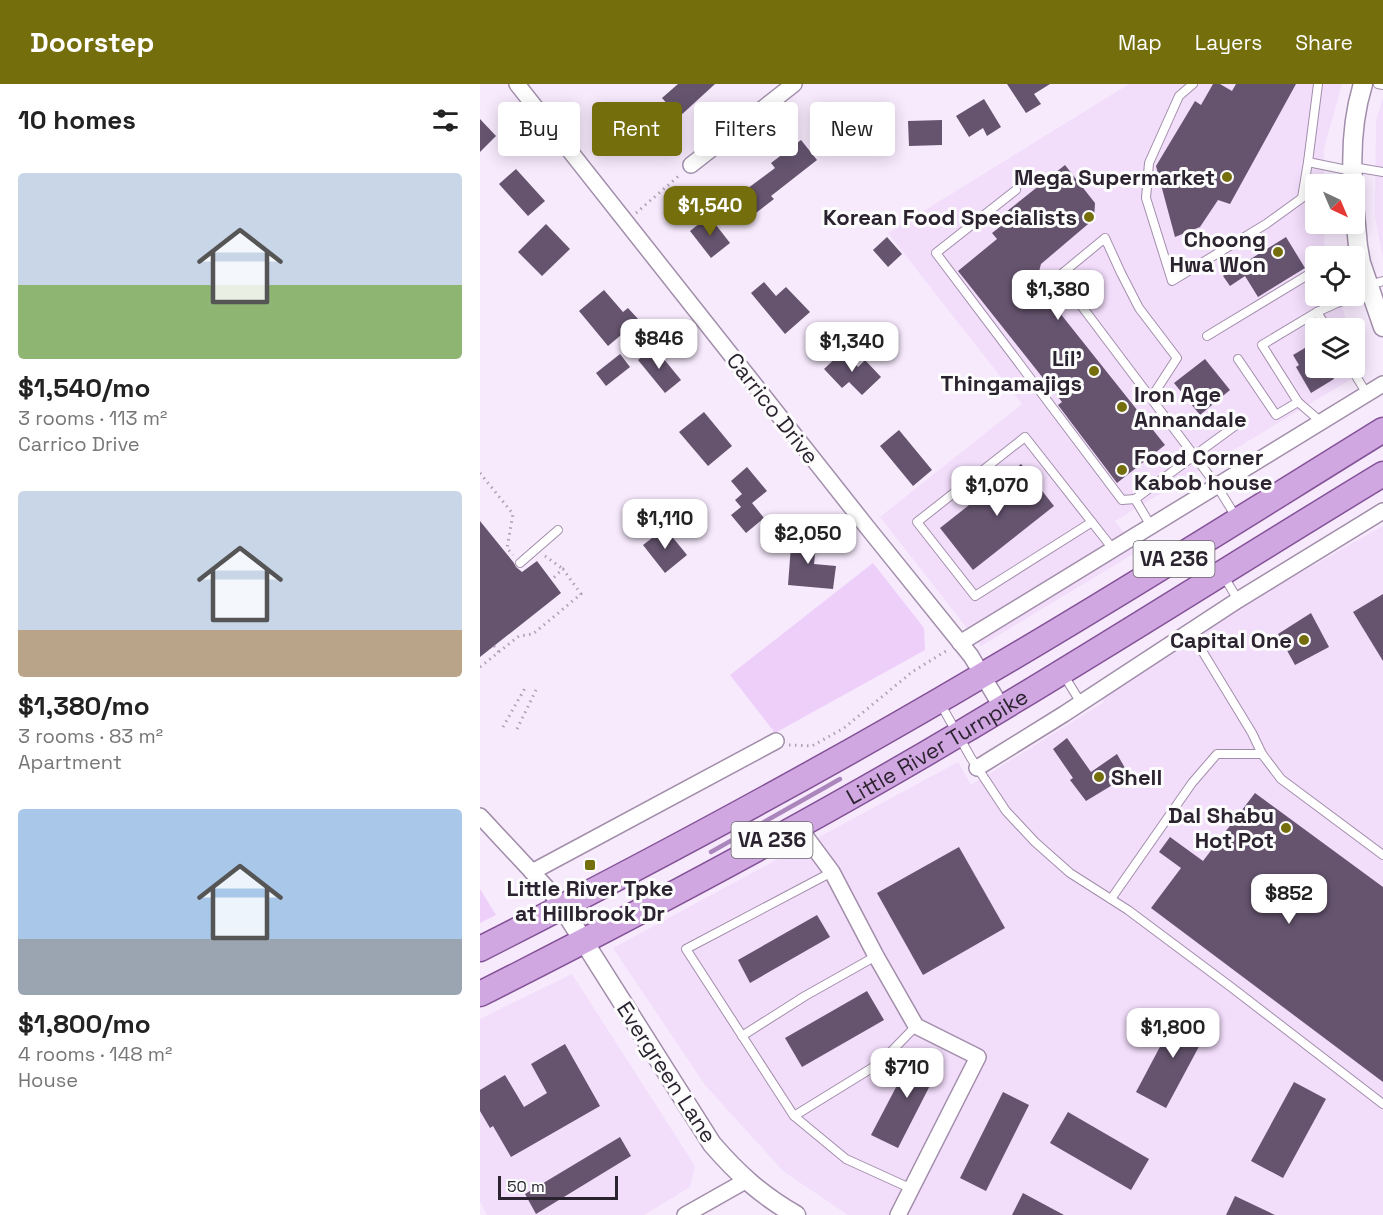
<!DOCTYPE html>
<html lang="en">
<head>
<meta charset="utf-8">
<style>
  body { margin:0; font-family:"Space Grotesk",sans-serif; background:#f6f6f6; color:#222; height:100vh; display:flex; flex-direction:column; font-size:22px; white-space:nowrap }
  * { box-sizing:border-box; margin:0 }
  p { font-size:20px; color:#767676 }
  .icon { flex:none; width:33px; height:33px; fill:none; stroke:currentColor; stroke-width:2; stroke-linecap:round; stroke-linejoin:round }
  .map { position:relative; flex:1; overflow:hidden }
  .panel { display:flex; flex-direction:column; background:#fff; width:480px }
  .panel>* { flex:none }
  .guide { position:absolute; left:18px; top:18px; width:570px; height:54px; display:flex; gap:12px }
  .needle { width:39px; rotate:136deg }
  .tools { position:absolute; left:825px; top:90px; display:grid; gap:12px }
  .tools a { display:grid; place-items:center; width:60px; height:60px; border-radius:6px; background:#fff; box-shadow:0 3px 15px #0003; font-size:30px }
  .scale { position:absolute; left:18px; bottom:15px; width:120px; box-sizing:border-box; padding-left:6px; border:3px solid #2b232f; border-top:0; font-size:16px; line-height:21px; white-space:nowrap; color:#2b232f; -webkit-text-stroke:4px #fcfcfc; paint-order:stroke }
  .price { position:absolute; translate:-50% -51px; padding:0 14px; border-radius:12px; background:#fff; color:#222; font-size:20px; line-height:39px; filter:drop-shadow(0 2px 3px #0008) }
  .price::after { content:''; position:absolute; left:50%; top:36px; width:18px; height:14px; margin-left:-9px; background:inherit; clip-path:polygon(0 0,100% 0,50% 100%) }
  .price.selected { background:#746e0c; color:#fff }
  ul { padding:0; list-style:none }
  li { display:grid; align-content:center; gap:12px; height:318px; padding:0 18px }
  li span { display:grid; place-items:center; height:186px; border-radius:6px; color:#555 }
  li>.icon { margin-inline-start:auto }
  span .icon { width:108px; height:108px; fill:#fffc; stroke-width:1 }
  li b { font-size:26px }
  h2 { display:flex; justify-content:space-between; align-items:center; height:72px; padding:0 18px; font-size:26px }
  .pill { padding:0 21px; border-radius:6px; background:#fff; box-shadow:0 3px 15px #0003; font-size:21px; line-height:54px }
  .pill.selected { background:#746e0c; color:#fff }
  header { display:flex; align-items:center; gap:36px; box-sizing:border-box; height:84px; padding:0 30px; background:#746e0c; color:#fff }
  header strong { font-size:28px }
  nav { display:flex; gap:33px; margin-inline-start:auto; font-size:21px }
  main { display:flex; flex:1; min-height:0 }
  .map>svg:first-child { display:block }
  .built { fill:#f2ddfb }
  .green { fill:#edcffa }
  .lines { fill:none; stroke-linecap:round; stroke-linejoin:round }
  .stream { stroke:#ab86bc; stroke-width:4.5 }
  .building { fill:#66546f }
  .service-casing { stroke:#a28eab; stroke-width:10 }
  .minor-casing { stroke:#a28eab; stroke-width:18 }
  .tertiary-casing { stroke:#a28eab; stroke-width:21 }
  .primary-casing { stroke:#835297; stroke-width:27 }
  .path { stroke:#ada1b2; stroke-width:3; stroke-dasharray:1.5 4.5; stroke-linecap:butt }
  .service { stroke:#fff; stroke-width:8 }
  .minor { stroke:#fff; stroke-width:15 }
  .tertiary { stroke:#fff; stroke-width:18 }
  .primary { stroke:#d1a7e2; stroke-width:24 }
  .poi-dot { fill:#746e0c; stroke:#fcfcfc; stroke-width:2 }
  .labels { text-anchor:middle; stroke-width:6; stroke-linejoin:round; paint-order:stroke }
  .shield { fill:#fcfcfc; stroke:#6a646c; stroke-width:1.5 }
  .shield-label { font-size:21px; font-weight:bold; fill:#2b232f }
  .poi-label { font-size:22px; font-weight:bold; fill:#2b232f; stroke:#fcfcfc; text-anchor:end }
  .street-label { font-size:22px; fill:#2b232f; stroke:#fcfcfc }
</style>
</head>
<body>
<header>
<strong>Doorstep</strong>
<nav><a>Map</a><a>Layers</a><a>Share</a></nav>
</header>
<main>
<section class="panel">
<h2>10 homes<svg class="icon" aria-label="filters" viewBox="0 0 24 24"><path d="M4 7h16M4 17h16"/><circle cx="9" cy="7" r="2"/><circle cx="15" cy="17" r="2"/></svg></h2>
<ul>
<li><span style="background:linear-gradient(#c9d6e8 60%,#8fb573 0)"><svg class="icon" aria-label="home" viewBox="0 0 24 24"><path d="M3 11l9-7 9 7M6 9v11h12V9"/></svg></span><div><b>$1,540/mo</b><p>3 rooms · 113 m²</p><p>Carrico Drive</p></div></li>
<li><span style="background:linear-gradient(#c9d6e8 75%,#b9a48a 0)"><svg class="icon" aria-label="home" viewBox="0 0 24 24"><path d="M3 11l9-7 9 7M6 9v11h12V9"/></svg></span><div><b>$1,380/mo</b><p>3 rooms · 83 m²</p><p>Apartment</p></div></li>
<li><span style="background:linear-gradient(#a9c7e8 70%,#9aa5b1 0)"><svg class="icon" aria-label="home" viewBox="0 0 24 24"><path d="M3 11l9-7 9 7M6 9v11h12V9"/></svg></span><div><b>$1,800/mo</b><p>4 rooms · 148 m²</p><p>House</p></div></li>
</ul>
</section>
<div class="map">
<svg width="903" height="1131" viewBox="0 0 903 1131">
  <rect width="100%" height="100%" fill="#f7eafd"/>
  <!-- built -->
  <g class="built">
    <polygon points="649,0 862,0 844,64 844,100 836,100 836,140 844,140 845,172 836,172 836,212 858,212 869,244 836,244 836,284 874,284 875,261 882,283 873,294 635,437 658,467 501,562 400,433 542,320 408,149"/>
    <polygon points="903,14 903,175 895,132 896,37"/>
    <polygon points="903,442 903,1131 368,1131 303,1087 225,1001 133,864 478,678 491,701 624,618 615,602 742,533"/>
    <polygon points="92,890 215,1082 210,1103 164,1131 7,1131 0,1117 0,935"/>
  </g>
  <!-- green -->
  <g class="green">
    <polygon points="393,479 444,544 445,566 295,649 250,591"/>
    <polygon points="0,805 16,831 0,839"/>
  </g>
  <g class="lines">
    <!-- stream -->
    <polyline class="stream" points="231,768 360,695"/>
  </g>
  <!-- building -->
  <g class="building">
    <polygon points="198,0 235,0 199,33 182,14"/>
    <polygon points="527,0 570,0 554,10 561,20 546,29"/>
    <polygon points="733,0 740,0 752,7 756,0 816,0 750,120 738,116 720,143 695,153 676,82 715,17 721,21"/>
    <polygon points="504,15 521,43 507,52 503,44 489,53 476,32"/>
    <polygon points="393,18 395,27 405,25 407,37 398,39 400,47 381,51 383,57 366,60 364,50 352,53 346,29"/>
    <polygon points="154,20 171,39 152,56 135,37"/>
    <polygon points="0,35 16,52 0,68"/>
    <polygon points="462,36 462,61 429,62 428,37"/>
    <polygon points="321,56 337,76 291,112 294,115 267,136 252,116 295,84 291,79"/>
    <polygon points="585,81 615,119 614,135 561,180 556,199 685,361 637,399 578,321 582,318 478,187 517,155 512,149 521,142 516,136"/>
    <polygon points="36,85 65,117 48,132 19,100"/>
    <polygon points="229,132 250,159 231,174 210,147"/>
    <polygon points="66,140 90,165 62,192 38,168"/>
    <polygon points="407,153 422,170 408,183 393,166"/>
    <polygon points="806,153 825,184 778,213 765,192 750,202 743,192"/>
    <polygon points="284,198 296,212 306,203 330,228 305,250 271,209"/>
    <polygon points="124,206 143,228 148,224 159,236 128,262 99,227"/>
    <polygon points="830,261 836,270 836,284 847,284 854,295 831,309 816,283 819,281 813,271"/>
    <polygon points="174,263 201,296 185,309 158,276"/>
    <polygon points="363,267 378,283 385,276 401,293 382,311 369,298 362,304 344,285"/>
    <polygon points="140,270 150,283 126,302 116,289"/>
    <polygon points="725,275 750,306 720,331 694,299"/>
    <polygon points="224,328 252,362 228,382 199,348"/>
    <polygon points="419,346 452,386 433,402 400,362"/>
    <polygon points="541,380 574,422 493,486 460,444"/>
    <polygon points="267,383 287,407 272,419 284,434 266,449 251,431 261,423 255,416 262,410 251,397"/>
    <polygon points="0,437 34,479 36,483 42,488 57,477 81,509 0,573"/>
    <polygon points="185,444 207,471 185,489 163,461"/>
    <polygon points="312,449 337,451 334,480 356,482 353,505 308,501"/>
    <polygon points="903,510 903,577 873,528"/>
    <polygon points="831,529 849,563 815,581 798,550"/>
    <polygon points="587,654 611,688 637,670 649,691 606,717 590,696 593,694 573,665"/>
    <polygon points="775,709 903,803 903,998 671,824 701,784 679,768 690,753 723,777"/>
    <polygon points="479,763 525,844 443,891 397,809"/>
    <polygon points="337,831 350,853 270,899 258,876"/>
    <polygon points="387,907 404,936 322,983 305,954"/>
    <polygon points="700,925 730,942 686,1024 656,1008"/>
    <polygon points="85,960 120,1022 31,1073 13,1042 10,1044 0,1027 0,1006 25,991 44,1023 67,1009 51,980"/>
    <polygon points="436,965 462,978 418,1064 391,1051"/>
    <polygon points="814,998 846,1015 803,1094 771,1077"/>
    <polygon points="523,1008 549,1021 506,1107 480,1094"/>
    <polygon points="588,1028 669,1075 651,1106 570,1059"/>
    <polygon points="140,1053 151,1072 56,1130 45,1110"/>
    <polygon points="543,1109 584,1131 532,1131"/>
    <polygon points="755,1112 795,1131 746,1131"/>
  </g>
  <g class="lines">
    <!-- service casing -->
    <g class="service-casing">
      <g id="service">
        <polyline points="713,0 699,12 669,79 666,114 692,197 786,140 822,114 828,78"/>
        <polyline points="838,0 828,78 872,87"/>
        <polyline points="898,0 903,1"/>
        <polyline points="873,83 903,88"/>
        <polyline points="536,106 456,169 642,416 655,415"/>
        <polyline points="860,172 876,163"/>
        <polyline points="889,201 903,197"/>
        <polyline points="837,228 857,219 890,208"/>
        <polyline points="727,252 836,186"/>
        <polyline points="758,275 796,331 818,318"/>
        <polyline points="871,284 887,310"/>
        <polyline points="671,314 697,274 659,224 641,189 625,154 579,192 737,402 756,433"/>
        <polyline points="840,337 818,318 782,261 837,228 847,244"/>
        <polyline points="612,438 495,512 437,438 545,353 633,465"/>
        <polyline points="671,442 655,415 763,336"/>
        <polyline points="40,479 78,446"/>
        <polyline points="743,491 758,516"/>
        <polyline points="710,547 772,649 782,670 801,695 903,771"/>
        <polyline points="583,590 601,619"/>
        <polyline points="460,619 491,674 526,727 555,758 590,789 648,826 751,903 903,1020"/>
        <polyline points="352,788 206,865 314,1032 366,1075 432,1105"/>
        <polyline points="631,815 712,699 737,670 782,670"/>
        <polyline points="262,952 325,912 396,872"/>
        <polyline points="314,1032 400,979 436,942"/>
      </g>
    </g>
    <!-- minor casing -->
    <g class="minor-casing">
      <g id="minor">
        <polyline points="37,0 387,443 491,572 522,624"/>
        <polyline points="211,81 314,0"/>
        <polyline points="480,559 903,300"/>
        <polyline points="497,684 584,630 758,516 903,427"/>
        <polyline points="0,732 68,805 82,823"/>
        <polyline points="318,742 352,788 396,872 436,942 498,973 418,1131"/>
        <polyline points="52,788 296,657"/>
        <polyline points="205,1131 267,1096"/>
      </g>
    </g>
    <!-- tertiary casing -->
    <g class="tertiary-casing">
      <g id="tertiary">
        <path d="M873,100C871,67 873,32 883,0"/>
        <polyline points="874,120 878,162 881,179 903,243"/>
        <path d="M82,823L232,1060C257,1089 282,1112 316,1131"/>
      </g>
    </g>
    <!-- primary casing -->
    <g class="primary-casing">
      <g id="primary">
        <path d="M0,865C169,779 337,689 501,592C637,513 769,429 903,346"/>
        <path id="s1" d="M0,910C162,828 323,743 479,650C621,566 761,476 903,390"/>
      </g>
    </g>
    <!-- path -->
    <g class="path">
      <polyline points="156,129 201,90"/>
      <polyline points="0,389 33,430 27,464 33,471"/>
      <polyline points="65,472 83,485"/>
      <polyline points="14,562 19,568"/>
      <polyline points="0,583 39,552 53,550 101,510 83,485 71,496"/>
      <polyline points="23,643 45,604"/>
      <polyline points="37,645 56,606"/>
      <polyline points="309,661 332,662 364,644 432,588 466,567"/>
    </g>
    <!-- service -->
    <use href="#service" class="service"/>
    <!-- minor -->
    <use href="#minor" class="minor"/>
    <!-- tertiary -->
    <use href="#tertiary" class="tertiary"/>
    <!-- primary -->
    <use href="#primary" class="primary"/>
  </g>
  <!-- markers -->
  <g class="poi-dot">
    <circle cx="747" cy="93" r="6"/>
    <circle cx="609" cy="133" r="6"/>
    <circle cx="798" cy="168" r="6"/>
    <circle cx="614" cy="287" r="6"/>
    <circle cx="642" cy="323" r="6"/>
    <circle cx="642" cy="386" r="6"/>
    <circle cx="824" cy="556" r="6"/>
    <circle cx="619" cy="693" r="6"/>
    <circle cx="806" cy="744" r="6"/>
    <rect x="104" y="775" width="12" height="12" rx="3"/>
  </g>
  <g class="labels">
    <!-- shield labels -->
    <g class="shield">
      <rect x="653.5" y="457" width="81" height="36" rx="4.5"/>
      <rect x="251.5" y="738" width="81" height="36" rx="4.5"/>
    </g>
    <g class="shield-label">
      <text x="694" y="482">VA 236</text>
      <text x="292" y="763">VA 236</text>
    </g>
    <!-- poi labels -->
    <g class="poi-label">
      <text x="735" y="101">Mega Supermarket</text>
      <text x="597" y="141">Korean Food Specialists</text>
      <text x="786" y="163">Choong<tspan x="786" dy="25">Hwa Won</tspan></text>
      <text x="602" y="282">Lil'<tspan x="602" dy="25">Thingamajigs</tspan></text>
      <text x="654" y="318" text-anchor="start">Iron Age<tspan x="654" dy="25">Annandale</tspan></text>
      <text x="654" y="381" text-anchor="start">Food Corner<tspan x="654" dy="25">Kabob house</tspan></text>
      <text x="812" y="564">Capital One</text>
      <text x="631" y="701" text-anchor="start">Shell</text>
      <text x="794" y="739">Dal Shabu<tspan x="794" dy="25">Hot Pot</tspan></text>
      <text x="110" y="812" text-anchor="middle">Little River Tpke<tspan x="110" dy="25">at Hillbrook Dr</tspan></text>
    </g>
    <!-- street labels -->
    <g class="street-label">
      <text transform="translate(293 324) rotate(52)" y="8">Carrico Drive</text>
      <text dy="8" stroke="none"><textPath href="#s1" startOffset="520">Little River Turnpike</textPath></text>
      <text transform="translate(187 988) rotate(57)" y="8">Evergreen Lane</text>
    </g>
  </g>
</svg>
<div class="tools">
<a><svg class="needle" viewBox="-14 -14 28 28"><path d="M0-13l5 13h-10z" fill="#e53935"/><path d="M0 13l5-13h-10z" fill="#767676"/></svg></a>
<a><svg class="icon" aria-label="locate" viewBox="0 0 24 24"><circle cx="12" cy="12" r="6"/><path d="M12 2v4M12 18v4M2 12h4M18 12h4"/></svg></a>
<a><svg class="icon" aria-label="layers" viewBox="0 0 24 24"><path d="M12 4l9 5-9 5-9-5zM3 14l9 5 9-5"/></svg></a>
</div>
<div class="scale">50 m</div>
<b class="price selected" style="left:230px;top:153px">$1,540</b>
<b class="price" style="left:578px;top:237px">$1,380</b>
<b class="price" style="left:179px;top:286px">$846</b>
<b class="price" style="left:372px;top:289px">$1,340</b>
<b class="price" style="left:517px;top:433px">$1,070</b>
<b class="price" style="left:185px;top:466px">$1,110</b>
<b class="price" style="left:328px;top:481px">$2,050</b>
<b class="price" style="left:809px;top:841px">$852</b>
<b class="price" style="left:693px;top:975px">$1,800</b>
<b class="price" style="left:427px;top:1015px">$710</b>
<div class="guide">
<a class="pill">Buy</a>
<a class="pill selected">Rent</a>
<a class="pill">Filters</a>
<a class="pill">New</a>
</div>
</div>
</main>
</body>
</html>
